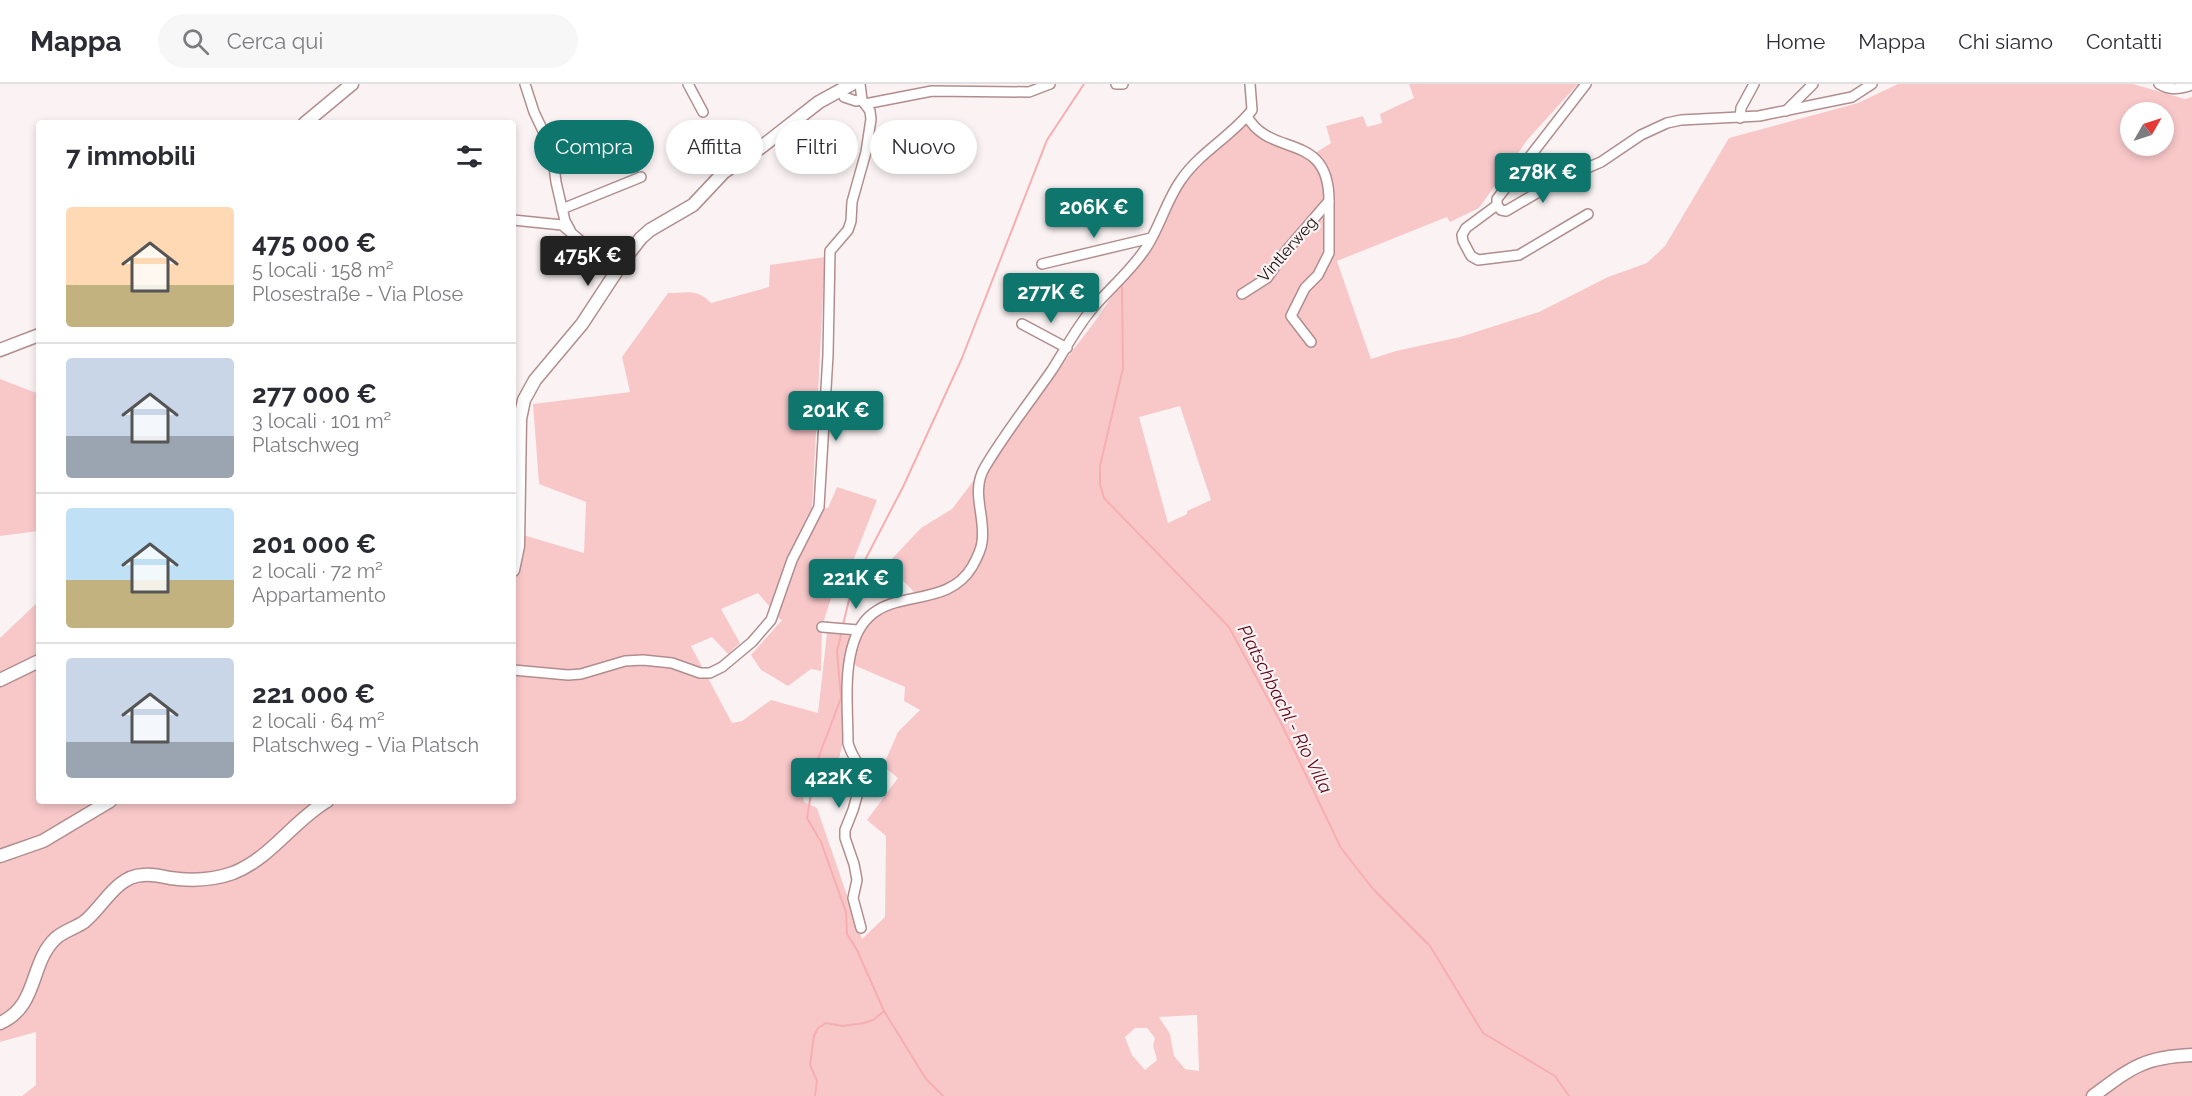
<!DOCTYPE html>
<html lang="it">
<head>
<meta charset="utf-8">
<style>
  body { margin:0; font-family:Raleway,sans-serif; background:#f7f7f7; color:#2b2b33; height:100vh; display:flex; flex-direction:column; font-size:22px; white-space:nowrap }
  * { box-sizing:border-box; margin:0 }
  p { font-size:20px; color:#7c7c81 }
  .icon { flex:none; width:33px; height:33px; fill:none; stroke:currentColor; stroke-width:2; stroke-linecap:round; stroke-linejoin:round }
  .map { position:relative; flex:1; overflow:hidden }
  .panel { position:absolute; left:36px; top:36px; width:480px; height:684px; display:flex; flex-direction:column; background:#fff; border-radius:6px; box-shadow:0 3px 9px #0003 }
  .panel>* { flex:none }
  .guide { position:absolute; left:534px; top:36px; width:570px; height:54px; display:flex; gap:12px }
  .needle { width:39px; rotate:51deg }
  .buttons { position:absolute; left:2120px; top:18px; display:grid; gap:12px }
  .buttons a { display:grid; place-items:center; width:54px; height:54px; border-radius:50%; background:#fff; box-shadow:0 3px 9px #0003; font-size:30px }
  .price { position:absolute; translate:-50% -51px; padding:0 14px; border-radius:6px; background:#0f766e; color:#fff; font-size:20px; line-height:39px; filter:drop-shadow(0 2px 3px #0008) }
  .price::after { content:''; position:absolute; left:50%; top:36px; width:18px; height:14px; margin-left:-9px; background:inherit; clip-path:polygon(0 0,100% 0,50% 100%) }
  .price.selected { background:#222; color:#fff }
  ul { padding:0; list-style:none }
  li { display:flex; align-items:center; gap:18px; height:150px; padding:0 30px }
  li+li { border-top:2px solid #e1e1e2 }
  li span { display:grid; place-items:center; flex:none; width:168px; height:120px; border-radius:6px; color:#555 }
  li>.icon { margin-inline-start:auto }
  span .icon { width:72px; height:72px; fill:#fffc; stroke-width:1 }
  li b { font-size:26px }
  h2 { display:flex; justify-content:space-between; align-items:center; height:72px; padding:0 30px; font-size:26px }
  .tag { padding:0 21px; border-radius:27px; background:#fff; box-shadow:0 3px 9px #0003; font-size:21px; line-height:54px }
  .tag.selected { background:#0f766e; color:#fff }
  header { display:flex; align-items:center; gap:36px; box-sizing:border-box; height:84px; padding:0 30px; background:#fff; border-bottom:2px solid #e1e1e2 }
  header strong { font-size:28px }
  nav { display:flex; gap:33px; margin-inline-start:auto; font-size:21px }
  .search { width:420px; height:54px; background:#f7f7f7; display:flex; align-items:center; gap:15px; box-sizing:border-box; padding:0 21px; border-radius:33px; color:#7c7c81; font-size:22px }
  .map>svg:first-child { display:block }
  .green { fill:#f8c8c9; fill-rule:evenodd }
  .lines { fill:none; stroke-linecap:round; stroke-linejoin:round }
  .stream { stroke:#f7aeb1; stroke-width:2 }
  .minor-casing { stroke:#b18d8e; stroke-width:12 }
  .tertiary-casing { stroke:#b18d8e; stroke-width:15 }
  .minor { stroke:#fff; stroke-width:9 }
  .tertiary { stroke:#fff; stroke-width:12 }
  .labels { text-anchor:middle; stroke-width:4.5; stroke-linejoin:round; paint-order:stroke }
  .street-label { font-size:16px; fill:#140808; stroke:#fbf3f3 }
  .water-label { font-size:18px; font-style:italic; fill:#5c061a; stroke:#fbf3f3 }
</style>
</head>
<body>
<header>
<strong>Mappa</strong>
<div class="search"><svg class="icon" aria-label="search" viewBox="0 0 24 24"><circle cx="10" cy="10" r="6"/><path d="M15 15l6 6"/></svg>Cerca qui</div>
<nav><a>Home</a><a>Mappa</a><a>Chi siamo</a><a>Contatti</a></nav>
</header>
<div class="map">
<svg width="2192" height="1012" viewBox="0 0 2192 1012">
  <rect width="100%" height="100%" fill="#fbf3f3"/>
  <!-- green -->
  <g class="green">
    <path d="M1409,0H1578L1528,55L1479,124L1450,138L1447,133L1337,177L1371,275L1396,267L1460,253L1539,228L1608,193L1647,179L1665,162L1729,54L1858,19L1898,0H2133L2185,15L2192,13V1012H22L36,1001V948L0,958V554L39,517V717H513V448L584,469L586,418L539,400L533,320L630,308L622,273L668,209C687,209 697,204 711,219L769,203L770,181L825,173L812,425L828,424L837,403L877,416L846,495H837L822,543L821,587L811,585L788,602L761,586L751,571L782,536L769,529V522L758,509L721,525L740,559L728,570L712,553L691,562L732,639L742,637L771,616L818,629L827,549L852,551L846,574L843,659L832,701L799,692L804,718L817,724L862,855L885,833L886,752L867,736L898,694L883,682L898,648L920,626L904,617L905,603L856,582L853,576L861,547L878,529L915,509L887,480L921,444L952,425L1099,232L1187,94L1244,40L1257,51L1309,73L1331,59L1326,42L1363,32L1367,43L1382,39L1380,30L1414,14ZM2130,28H2163V62H2130ZM1180,322L1211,416L1187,427V430L1168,439L1139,333ZM1197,931L1199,987L1185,985L1174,972L1170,950L1159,933ZM1135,944H1147L1155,954L1153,961L1157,976L1145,986L1132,971L1125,953Z"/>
    <polygon points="0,295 39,310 39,447 0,452"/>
  </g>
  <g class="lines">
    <!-- stream -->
    <g class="stream">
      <polyline points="1122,202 1123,284 1100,382 1100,400 1104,414 1229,543 1280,637 1341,764 1373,805 1430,862 1483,949 1555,992 1569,1012"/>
      <polyline points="843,541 853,499 903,403 962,274 1047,56 1084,0"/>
      <polyline points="842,547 837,567 841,614 816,680 807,734 821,758 846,828 847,850 857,866 884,927 926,995 943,1012"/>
      <polyline points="815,1012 817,997 810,981 814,952 818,944 826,939 843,942 864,939 873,936 883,928"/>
    </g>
    <!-- minor casing -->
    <g class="minor-casing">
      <g id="minor">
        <polyline points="525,0 534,28 552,66 556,98 565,137 570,146"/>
        <polyline points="688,0 703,28"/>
        <polyline points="1116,0 1123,0"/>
        <polyline points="1586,0 1497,115 1497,121 1501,126 1506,127 1559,96 1601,78 1641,51 1667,39 1681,36 1759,32 1852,13 1872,0"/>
        <path d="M2159,0C2170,7 2180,5 2192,1"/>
        <polyline points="844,13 856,17 862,16"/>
        <polyline points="865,20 932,7 1029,8 1050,0"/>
        <polyline points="1786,27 1813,0"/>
        <polyline points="1740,34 1741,24 1754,0"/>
        <polyline points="1497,121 1466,144 1462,151 1463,157 1471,172 1478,176 1519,171 1588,130"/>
        <polyline points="562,125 641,93"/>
        <polyline points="513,136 562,141 582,158 626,173"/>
        <polyline points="1042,180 1151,154"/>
        <path d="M1242,210L1267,194L1286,167L1329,117C1329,46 1270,75 1247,32"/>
        <polyline points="1022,240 1067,264"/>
        <polyline points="1311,258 1291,232 1305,204 1318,191 1329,169 1329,117"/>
        <polyline points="822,543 858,546"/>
        <polyline points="513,586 568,591 581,590 625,577 643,576 672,579 700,589 710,589 722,583 752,558 771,536 792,476 819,423 828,271 830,167 848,146 851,137 852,118 866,68 871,35 870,27 862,16 860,0"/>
        <path d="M861,844L853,814L857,796L854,780L845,754V746L853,726L863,691C860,680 852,674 848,659C848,630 844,592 852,564C870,493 942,533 972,483C976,476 981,467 982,458C986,432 970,408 985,383C1005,349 1030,318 1052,286C1065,266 1076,244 1092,225C1109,205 1131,187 1146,164C1160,143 1166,117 1181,96C1200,68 1232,52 1252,26L1250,0"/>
      </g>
    </g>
    <!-- tertiary casing -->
    <g class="tertiary-casing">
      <g id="tertiary">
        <polyline points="305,39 352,0"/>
        <polyline points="0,266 39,251"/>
        <polyline points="513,486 518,462 520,335 524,316 535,296 582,240 626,173 641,154 650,146 693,121 724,88 760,64 819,18 852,0"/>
        <polyline points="0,596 39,577"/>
        <polyline points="0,772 43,757 110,717"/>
        <path d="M0,939C39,922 29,879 56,854C64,847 75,844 84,838C103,823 116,792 143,791C152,790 161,792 170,794C191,797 213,796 233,789C271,774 293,737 327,717"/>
        <path d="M2093,1012C2131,984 2143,973 2192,971"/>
      </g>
    </g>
    <!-- minor -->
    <use href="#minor" class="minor"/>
    <!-- tertiary -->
    <use href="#tertiary" class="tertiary"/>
  </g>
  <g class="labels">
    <!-- street labels -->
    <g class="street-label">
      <text transform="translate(1287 165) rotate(-49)" y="6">Vintlerweg</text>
    </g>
    <!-- water labels -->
    <g class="water-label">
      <text transform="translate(1285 625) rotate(63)" y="6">Platschbachl - Rio Villa</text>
    </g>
  </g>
</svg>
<div class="buttons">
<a><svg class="needle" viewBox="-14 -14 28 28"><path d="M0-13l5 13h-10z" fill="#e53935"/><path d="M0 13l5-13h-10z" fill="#7c7c81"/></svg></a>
</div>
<b class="price" style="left:1543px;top:120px">278K €</b>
<b class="price" style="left:1094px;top:155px">206K €</b>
<b class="price selected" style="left:588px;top:203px">475K €</b>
<b class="price" style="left:1051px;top:240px">277K €</b>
<b class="price" style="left:836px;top:358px">201K €</b>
<b class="price" style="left:856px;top:526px">221K €</b>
<b class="price" style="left:839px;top:725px">422K €</b>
<div class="guide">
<a class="tag selected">Compra</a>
<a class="tag">Affitta</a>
<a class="tag">Filtri</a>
<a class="tag">Nuovo</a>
</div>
<section class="panel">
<h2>7 immobili<svg class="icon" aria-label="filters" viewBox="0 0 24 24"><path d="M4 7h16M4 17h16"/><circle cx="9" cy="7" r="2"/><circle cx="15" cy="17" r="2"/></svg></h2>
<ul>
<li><span style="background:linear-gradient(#ffd9b3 65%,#c2b280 0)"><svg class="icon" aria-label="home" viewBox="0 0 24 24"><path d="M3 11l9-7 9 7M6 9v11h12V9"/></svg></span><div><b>475 000 €</b><p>5 locali · 158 m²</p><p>Plosestraße - Via Plose</p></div></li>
<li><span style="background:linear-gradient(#c9d6e8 65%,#9aa5b1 0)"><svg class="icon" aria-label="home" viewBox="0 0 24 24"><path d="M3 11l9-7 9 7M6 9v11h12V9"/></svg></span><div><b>277 000 €</b><p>3 locali · 101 m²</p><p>Platschweg</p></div></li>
<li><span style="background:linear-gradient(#bfe0f5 60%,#c2b280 0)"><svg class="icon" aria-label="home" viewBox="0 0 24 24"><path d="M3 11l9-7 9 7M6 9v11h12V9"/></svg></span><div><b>201 000 €</b><p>2 locali · 72 m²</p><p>Appartamento</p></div></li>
<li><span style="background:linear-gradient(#c9d6e8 70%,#9aa5b1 0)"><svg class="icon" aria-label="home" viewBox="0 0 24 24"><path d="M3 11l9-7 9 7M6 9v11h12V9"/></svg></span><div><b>221 000 €</b><p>2 locali · 64 m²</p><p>Platschweg - Via Platsch</p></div></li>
</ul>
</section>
</div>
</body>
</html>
